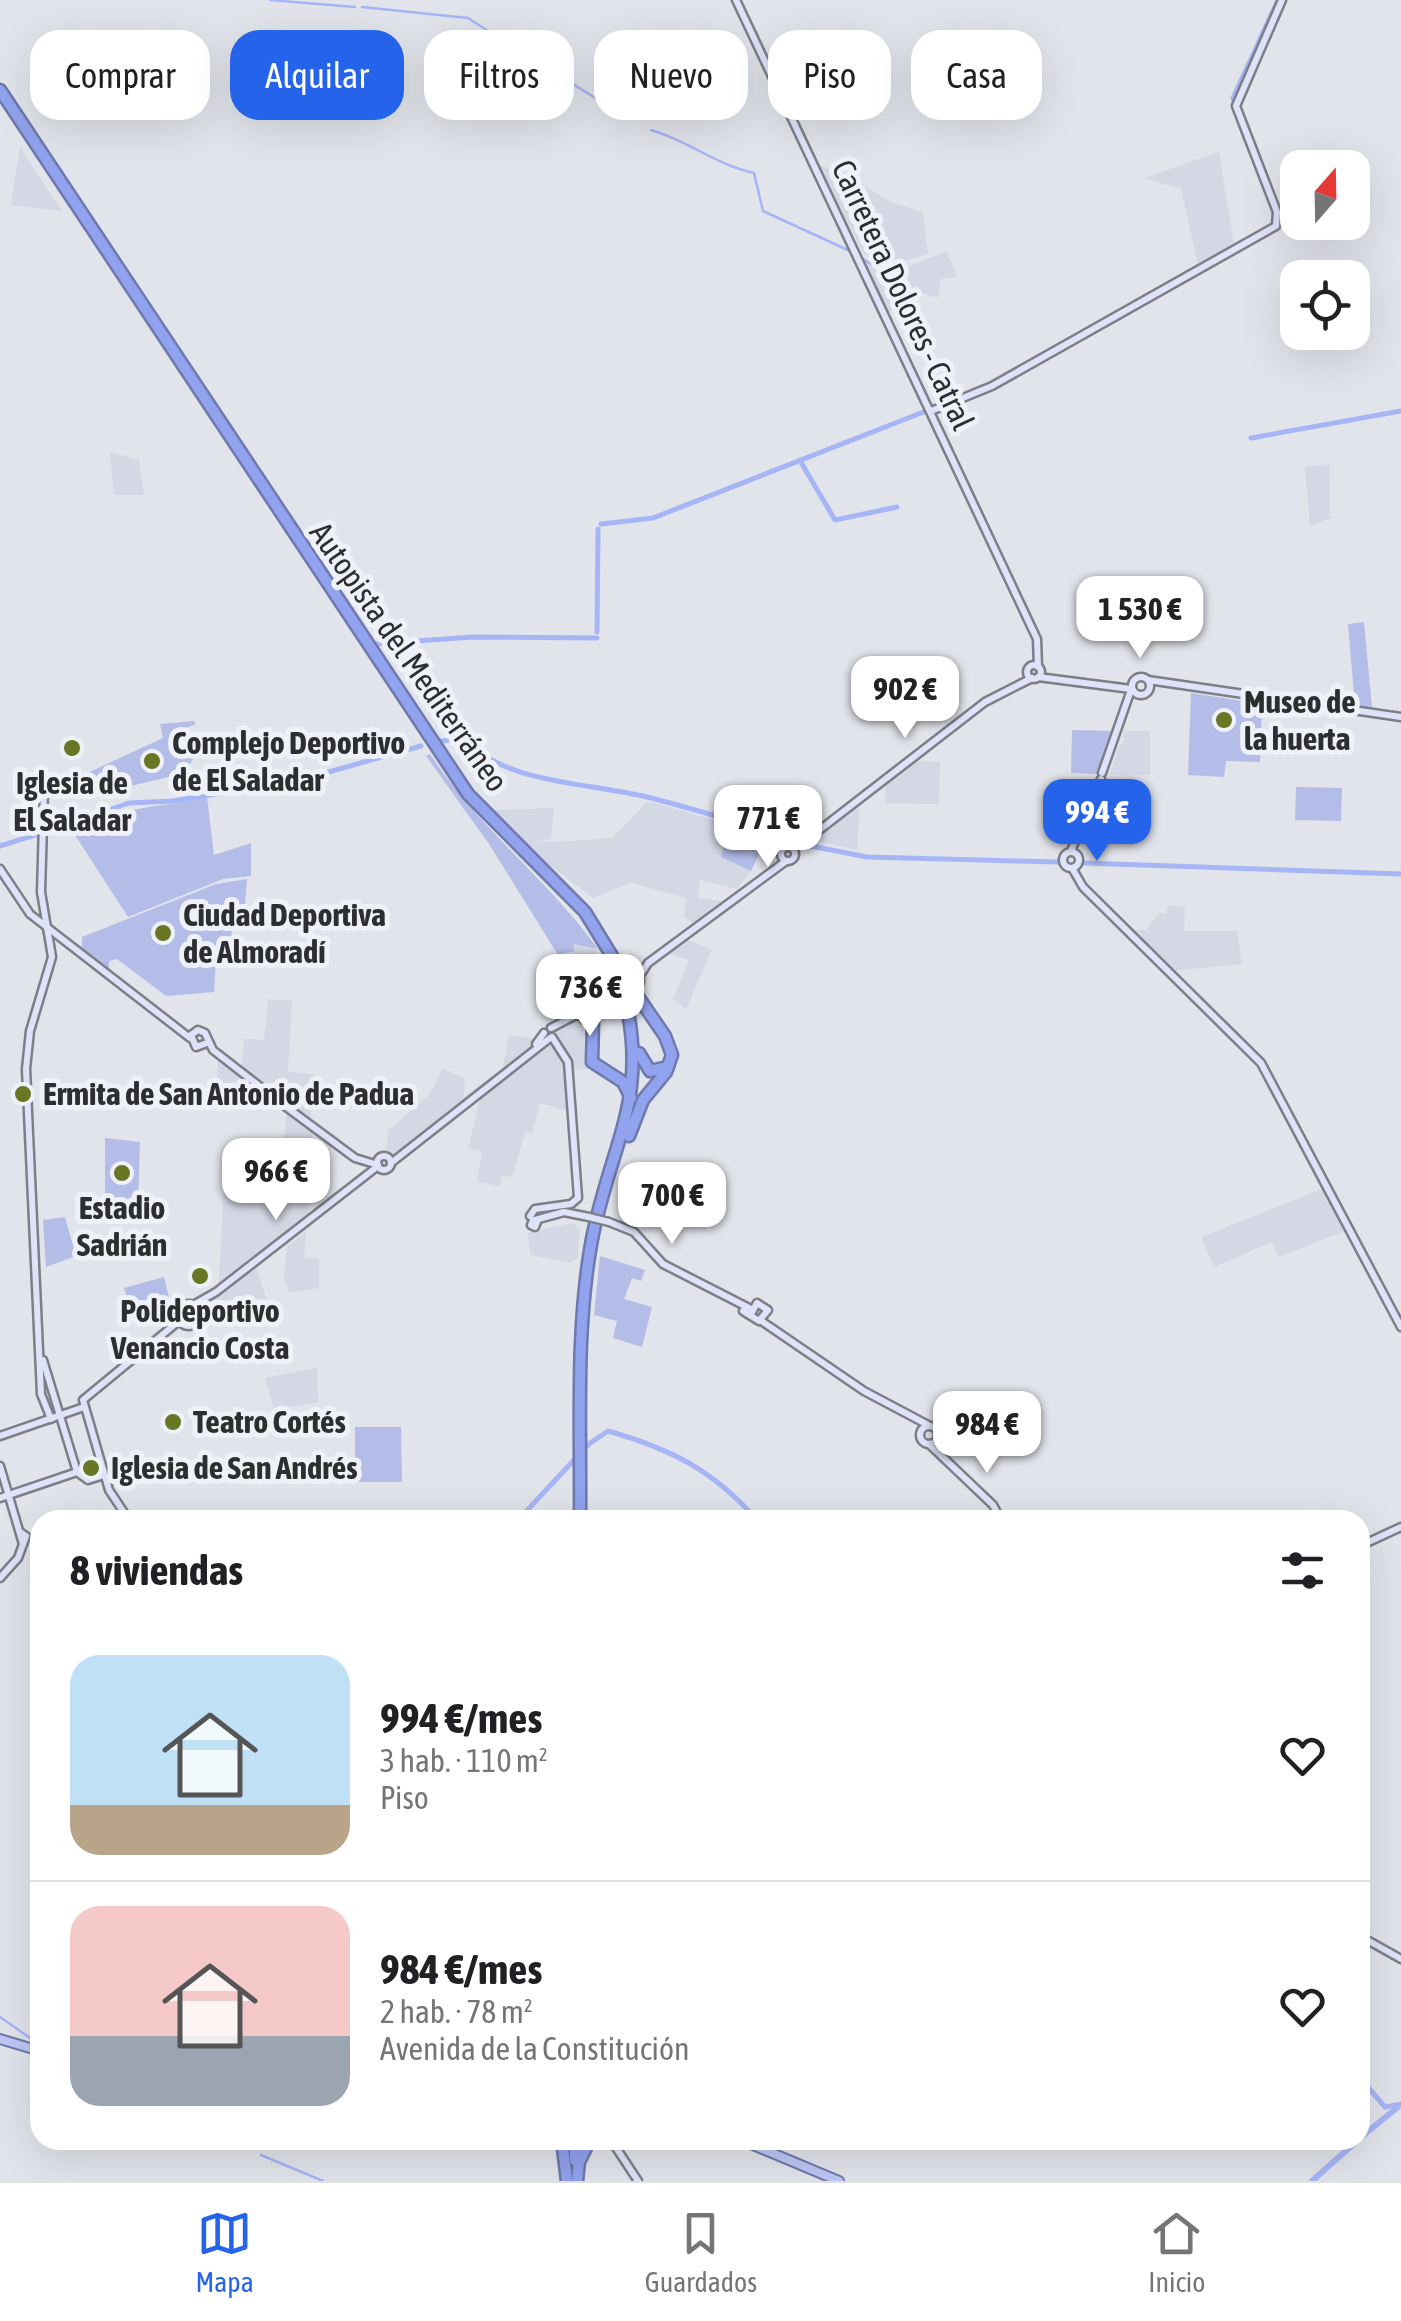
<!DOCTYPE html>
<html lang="es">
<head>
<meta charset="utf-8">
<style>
  body { margin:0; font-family:"Asap Condensed",sans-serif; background:#f2f2f2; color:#202124; height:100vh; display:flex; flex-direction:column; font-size:38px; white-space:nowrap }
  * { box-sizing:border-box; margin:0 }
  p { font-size:32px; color:#757577 }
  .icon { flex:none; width:55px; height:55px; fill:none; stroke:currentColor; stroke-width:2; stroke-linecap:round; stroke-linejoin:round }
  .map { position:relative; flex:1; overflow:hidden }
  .sheet { position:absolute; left:30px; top:1510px; width:1340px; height:640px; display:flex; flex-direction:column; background:#fff; border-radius:30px; box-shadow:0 10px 40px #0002 }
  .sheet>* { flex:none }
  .hud { position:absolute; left:30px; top:30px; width:1342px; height:90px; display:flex; gap:20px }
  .needle { width:65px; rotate:20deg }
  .controls { position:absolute; left:1280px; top:150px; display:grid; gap:20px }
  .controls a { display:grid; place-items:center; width:90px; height:90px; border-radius:20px; background:#fff; box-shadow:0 10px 40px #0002; font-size:50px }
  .price { position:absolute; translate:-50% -85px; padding:0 22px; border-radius:20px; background:#fff; color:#222; font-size:32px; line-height:65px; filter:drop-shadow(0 2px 5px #0008) }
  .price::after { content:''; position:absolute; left:50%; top:60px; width:30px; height:22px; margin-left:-15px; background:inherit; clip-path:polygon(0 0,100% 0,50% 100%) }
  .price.on { background:#2563eb; color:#fff }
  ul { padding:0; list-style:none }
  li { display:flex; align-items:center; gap:30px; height:250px; padding:0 40px }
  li+li { border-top:2px solid #e0e0e0 }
  li span { display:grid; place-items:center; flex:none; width:280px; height:200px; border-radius:30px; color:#555 }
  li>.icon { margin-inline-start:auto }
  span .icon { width:120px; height:120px; fill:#fffc; stroke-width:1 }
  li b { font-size:42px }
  h2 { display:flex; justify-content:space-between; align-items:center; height:120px; padding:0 40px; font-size:42px }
  .tag { padding:0 35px; border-radius:30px; background:#fff; box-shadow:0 10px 40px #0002; font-size:35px; line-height:90px }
  .tag.on { background:#2563eb; color:#fff }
  .dock { display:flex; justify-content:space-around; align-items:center; height:140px; border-top:2px solid #e0e0e0; background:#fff; font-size:28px; color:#757577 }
  .dock a { display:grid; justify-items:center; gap:5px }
  .dock .on { color:#2563eb }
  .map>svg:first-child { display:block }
  .built { fill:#d4d8e5 }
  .green { fill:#b3bde8 }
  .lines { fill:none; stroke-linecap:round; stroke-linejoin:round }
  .stream { stroke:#a6b5f5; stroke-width:2.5 }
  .canal { stroke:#a6b5f5; stroke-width:5 }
  .river { stroke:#a6b5f5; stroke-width:6 }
  .secondary-casing { stroke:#7d7f85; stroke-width:11 }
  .primary-casing { stroke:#6e79ac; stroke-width:12 }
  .highway-casing { stroke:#6e79ac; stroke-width:15 }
  .secondary { stroke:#dee3fa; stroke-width:6 }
  .primary { stroke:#bdc7f5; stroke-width:8 }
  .highway { stroke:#91a2ee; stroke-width:10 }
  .secondary-bridge-casing { stroke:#7d7f85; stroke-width:11; stroke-linecap:butt }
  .highway-bridge-casing { stroke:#6e79ac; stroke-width:15; stroke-linecap:butt }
  .secondary-bridge { stroke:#dee3fa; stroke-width:6 }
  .highway-bridge { stroke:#91a2ee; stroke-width:10 }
  .poi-dot { fill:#697724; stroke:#eff1f8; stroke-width:4 }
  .labels { text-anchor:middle; stroke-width:10; stroke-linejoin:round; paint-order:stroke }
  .street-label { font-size:32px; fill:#2d2e30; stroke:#eff1f8 }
  .poi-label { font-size:32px; font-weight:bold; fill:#2d2e30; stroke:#eff1f8; text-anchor:start }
</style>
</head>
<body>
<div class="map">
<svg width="1401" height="2181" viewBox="0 0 1401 2181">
  <rect width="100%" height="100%" fill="#e2e4eb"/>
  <!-- built -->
  <g class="built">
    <polygon points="20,147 62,211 11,205"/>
    <polygon points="1219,152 1234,245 1198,265 1181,189 1144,178"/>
    <polygon points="819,165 846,173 890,202 923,212 928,254 885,268 863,253"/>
    <polygon points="947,251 957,277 941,279 938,298 922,293 889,312 863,259 888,279 919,293 906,285 904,268"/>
    <polygon points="110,452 139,460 144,495 114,495"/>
    <polygon points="1329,464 1330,518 1310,526 1305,467"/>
    <polygon points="1123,731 1150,731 1150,775 1110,774 1119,745 1124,742"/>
    <polygon points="914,761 940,762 939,804 885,803 886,782"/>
    <polygon points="648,801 729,824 721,857 751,871 737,889 700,880 698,898 723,901 694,923 684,917 686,898 631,883 593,898 526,847 526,842 521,843 491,810 554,808 551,839 537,842 571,841 612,838"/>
    <polygon points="860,802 857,850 818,841 818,834"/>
    <polygon points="1168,905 1185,907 1184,931 1237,931 1242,964 1171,971 1130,930 1146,930 1159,913 1166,914"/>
    <polygon points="681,938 712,949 686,1009 673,999 689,960 663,952"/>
    <polygon points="573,944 596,949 613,987 580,1010 587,1069 566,1071 568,1111 540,1103 532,1133 525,1132 512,1177 502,1176 500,1186 477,1182 482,1151 468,1148 481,1095 400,1152 386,1156 388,1131 430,1094 443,1068 465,1079 464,1097 503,1067 509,1035 537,1039 544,1026 577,1012 558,956 575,952"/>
    <polygon points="268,999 292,1001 288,1071 316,1075 310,1121 313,1129 308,1217 254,1261 266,1298 216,1306 212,1301 218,1297 225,1169 235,1169 236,1158 283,1155 287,1110 240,1074 238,1093 217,1092 218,1058 241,1069 244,1039 264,1040"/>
    <polygon points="1324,1188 1346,1231 1278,1257 1272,1242 1214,1267 1201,1237"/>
    <polygon points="571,1223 580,1228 578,1258 569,1263 531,1255 527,1233"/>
    <polygon points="306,1231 304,1258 319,1259 319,1288 289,1293 284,1278 287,1246"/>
    <polygon points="317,1368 318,1402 274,1410 265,1378"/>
  </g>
  <!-- green -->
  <g class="green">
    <polygon points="1364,622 1372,707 1355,706 1348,624"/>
    <polygon points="1191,693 1262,704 1260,762 1226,761 1224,777 1188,775"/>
    <polygon points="194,721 196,724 176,732 185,749 201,742 186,773 92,795 83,775 163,738 160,724"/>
    <polygon points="1072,730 1114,731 1098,774 1071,773"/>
    <path d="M430,754C478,827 547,879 598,949L573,944L575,951L558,955L489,844L426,756Z"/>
    <polygon points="1296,787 1342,788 1341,821 1295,820"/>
    <path d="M207,797L214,855L251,843V876L223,879L128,917L75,835C117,804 158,809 207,797Z"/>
    <polygon points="729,825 784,839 775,848 762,848 751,871 721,857"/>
    <polygon points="247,879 243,927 232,927 231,949 217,948 214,992 166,996 117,959 109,961 109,969 82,950 82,937 216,884"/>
    <polygon points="105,1138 140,1142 138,1209 105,1209"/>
    <polygon points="65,1217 76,1256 46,1267 43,1220"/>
    <polygon points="600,1256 645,1270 641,1281 632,1278 624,1299 652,1307 642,1347 613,1338 617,1321 594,1315"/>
    <polygon points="164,1277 171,1306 133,1317 124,1288"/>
    <polygon points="401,1427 402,1482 355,1482 355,1427"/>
  </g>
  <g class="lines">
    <!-- stream -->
    <g class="stream">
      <polyline points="270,0 355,7"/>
      <polyline points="362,7 468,18 502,40"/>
      <polyline points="565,79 624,116"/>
      <path d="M651,130C689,141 716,165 754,173L763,211L852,252"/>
      <polyline points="863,259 906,287"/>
      <polyline points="0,2017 40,2045"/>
      <polyline points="230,2140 242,2146"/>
      <polyline points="261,2155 323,2181"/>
    </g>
    <!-- canal -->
    <g class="canal">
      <polyline points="1245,139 1233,98 1278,0"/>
      <polyline points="1251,438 1401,411"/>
      <polyline points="802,464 835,520 897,507"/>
      <polyline points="601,524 653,518 926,411"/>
      <polyline points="597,632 598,529"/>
      <polyline points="376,644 472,637 597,638"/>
      <path d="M441,741L462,739C509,784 583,782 643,796C696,809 747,826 799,839"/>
      <polyline points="48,831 129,803 173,801 300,780 421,746"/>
      <polyline points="0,846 41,833"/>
      <polyline points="811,846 867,857 1059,862"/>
      <polyline points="1085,863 1401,874"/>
      <path d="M518,1520L589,1444L608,1431C671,1449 713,1470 757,1520"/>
      <polyline points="1360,2078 1385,2107 1401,2104"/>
    </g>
    <!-- river -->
    <g class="river">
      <polyline points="1360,2138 1398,2107"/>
      <polyline points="1312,2181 1358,2140"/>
    </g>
    <!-- secondary casing -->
    <g class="secondary-casing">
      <g id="secondary">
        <polyline points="736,0 1037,639 1038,667"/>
        <polyline points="931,411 992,386 1276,226 1277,212 1236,106 1282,0"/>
        <circle cx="1034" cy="672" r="7"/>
        <circle cx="1141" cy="686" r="9"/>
        <polyline points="1038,677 1131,689"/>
        <polyline points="1148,680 1401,717"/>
        <polyline points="1102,773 1131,690"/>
        <polyline points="44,790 41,892 52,957 30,1031 26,1069 41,1394 51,1419"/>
        <circle cx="788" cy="854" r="7"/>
        <polyline points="790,847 813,835 985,702 1032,678"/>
        <polyline points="1071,851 1101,779"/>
        <circle cx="1071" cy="860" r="8"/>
        <polyline points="1072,868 1083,887 1261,1063 1401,1327"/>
        <polyline points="0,869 30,914 190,1038"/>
        <circle cx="633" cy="981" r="7"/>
        <polyline points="639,977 648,963 786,861"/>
        <polyline points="590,1006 625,982"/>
        <circle cx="588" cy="1014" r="7"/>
        <polyline points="551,1028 580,1013"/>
        <polyline points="207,1043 196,1047 191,1035 198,1030 205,1033 213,1050 285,1106 355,1158 378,1165"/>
        <polyline points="536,1044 544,1033"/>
        <circle cx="384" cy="1163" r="7"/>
        <polyline points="391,1163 550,1038"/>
        <polyline points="530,1216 535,1209 571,1204 578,1198 568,1062 552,1037"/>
        <polygon points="533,1220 537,1222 535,1227 531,1225"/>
        <polyline points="535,1220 564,1212 589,1217"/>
        <polyline points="609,1222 634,1232 663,1264 751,1309"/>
        <circle cx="189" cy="1315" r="11"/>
        <polyline points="193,1305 216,1292 378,1166"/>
        <polyline points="743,1311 759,1321 768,1310 757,1303 751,1314"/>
        <polyline points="760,1320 864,1391 930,1426"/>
        <polyline points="43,1360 77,1472"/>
        <circle cx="929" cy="1435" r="9"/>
        <polyline points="0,1436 84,1407"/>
        <polyline points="929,1444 993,1505 1001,1520"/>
        <polyline points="0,1466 23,1544"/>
        <polyline points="77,1472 88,1480 104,1475"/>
        <polyline points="0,1498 77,1472"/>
        <polyline points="129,1520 109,1490 83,1400 179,1321"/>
        <polyline points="1360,1546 1401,1527"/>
        <polyline points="0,1578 18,1558 26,1536 20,1532"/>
        <polyline points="1360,1936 1401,1959"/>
        <polyline points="611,2140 638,2181"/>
      </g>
    </g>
    <!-- primary casing -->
    <g class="primary-casing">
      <g id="primary">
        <polyline points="0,2039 40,2051"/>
        <polyline points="741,2140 839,2181"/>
      </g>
    </g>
    <!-- highway casing -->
    <g class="highway-casing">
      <g id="highway">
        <polyline points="0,90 468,794 585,912 623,974"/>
        <polyline points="593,1020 592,1062 623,1082 631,1098"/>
        <polyline points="639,1053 650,1071 668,1067"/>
        <polyline points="629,1136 643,1100 666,1072 672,1055 665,1036 632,988"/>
        <path d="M580,1520C581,1427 575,1330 592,1239C611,1143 650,1097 624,994"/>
        <polyline points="562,2140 567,2181"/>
        <polyline points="575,2160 575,2140"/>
        <polyline points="577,2181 579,2162 590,2140"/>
      </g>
    </g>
    <!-- secondary -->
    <use href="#secondary" class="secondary"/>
    <!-- primary -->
    <use href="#primary" class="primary"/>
    <!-- highway -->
    <use href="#highway" class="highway"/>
    <!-- secondary-bridge casing -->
    <g class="secondary-bridge-casing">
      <polyline id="secondary-bridge" points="589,1217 609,1222"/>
    </g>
    <!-- highway-bridge casing -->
    <g class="highway-bridge-casing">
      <polyline id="highway-bridge" points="623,974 630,993"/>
    </g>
    <!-- secondary-bridge -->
    <use href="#secondary-bridge" class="secondary-bridge"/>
    <!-- highway-bridge -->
    <use href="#highway-bridge" class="highway-bridge"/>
  </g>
  <!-- markers -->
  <g class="poi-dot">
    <circle cx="1224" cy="720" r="10"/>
    <circle cx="72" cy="748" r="10"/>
    <circle cx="152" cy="761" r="10"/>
    <circle cx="163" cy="933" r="10"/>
    <circle cx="23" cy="1094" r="10"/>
    <circle cx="122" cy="1173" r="10"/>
    <circle cx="200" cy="1276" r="10"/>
    <circle cx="173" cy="1422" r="10"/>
    <circle cx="91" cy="1468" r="10"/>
  </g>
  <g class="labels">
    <!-- street labels -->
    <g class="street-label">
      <text transform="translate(903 295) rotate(65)" y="11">Carretera Dolores - Catral</text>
      <text transform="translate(409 657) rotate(55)" y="11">Autopista del Mediterráneo</text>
    </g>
    <!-- poi labels -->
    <g class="poi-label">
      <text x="1244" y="713">Museo de<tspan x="1244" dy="37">la huerta</tspan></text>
      <text x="172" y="754">Complejo Deportivo<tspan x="172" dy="37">de El Saladar</tspan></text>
      <text x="72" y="794" text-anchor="middle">Iglesia de<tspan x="72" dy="37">El Saladar</tspan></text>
      <text x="183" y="926">Ciudad Deportiva<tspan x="183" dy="37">de Almoradí</tspan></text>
      <text x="43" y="1105">Ermita de San Antonio de Padua</text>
      <text x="122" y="1219" text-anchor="middle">Estadio<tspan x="122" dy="37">Sadrián</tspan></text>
      <text x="200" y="1322" text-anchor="middle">Polideportivo<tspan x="200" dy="37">Venancio Costa</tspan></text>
      <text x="193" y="1433">Teatro Cortés</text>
      <text x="111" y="1479">Iglesia de San Andrés</text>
    </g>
  </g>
</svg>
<div class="controls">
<a><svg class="needle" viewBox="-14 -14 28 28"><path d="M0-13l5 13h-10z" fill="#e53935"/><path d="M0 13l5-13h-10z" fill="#757577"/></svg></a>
<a><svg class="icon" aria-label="locate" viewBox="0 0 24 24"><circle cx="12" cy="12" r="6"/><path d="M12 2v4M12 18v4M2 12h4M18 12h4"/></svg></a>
</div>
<b class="price" style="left:1140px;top:661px">1 530 €</b>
<b class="price" style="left:905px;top:741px">902 €</b>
<b class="price on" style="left:1097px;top:864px">994 €</b>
<b class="price" style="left:768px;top:870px">771 €</b>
<b class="price" style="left:590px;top:1039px">736 €</b>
<b class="price" style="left:276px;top:1223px">966 €</b>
<b class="price" style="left:672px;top:1247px">700 €</b>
<b class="price" style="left:987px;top:1476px">984 €</b>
<div class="hud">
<a class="tag">Comprar</a>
<a class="tag on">Alquilar</a>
<a class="tag">Filtros</a>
<a class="tag">Nuevo</a>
<a class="tag">Piso</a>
<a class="tag">Casa</a>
</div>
<section class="sheet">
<h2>8 viviendas<svg class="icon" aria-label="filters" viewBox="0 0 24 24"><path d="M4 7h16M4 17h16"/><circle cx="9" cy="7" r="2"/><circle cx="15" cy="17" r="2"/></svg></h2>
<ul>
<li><span style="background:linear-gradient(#bfe0f5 75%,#b9a48a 0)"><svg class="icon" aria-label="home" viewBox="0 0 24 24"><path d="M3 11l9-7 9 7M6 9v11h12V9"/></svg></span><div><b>994 €/mes</b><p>3 hab. · 110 m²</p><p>Piso</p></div><svg class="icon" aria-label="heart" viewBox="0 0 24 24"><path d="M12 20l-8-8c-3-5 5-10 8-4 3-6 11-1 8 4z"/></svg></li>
<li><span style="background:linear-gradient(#f6c9c9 65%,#9aa5b1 0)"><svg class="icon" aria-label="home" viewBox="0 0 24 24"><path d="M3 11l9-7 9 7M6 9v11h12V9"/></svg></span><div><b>984 €/mes</b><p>2 hab. · 78 m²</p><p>Avenida de la Constitución</p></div><svg class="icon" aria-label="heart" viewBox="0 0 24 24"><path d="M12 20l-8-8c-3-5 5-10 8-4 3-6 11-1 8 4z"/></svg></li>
</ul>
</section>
</div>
<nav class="dock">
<a class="on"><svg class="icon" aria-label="map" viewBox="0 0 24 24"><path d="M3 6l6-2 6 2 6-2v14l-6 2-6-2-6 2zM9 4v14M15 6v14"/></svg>Mapa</a>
<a><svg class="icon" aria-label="saved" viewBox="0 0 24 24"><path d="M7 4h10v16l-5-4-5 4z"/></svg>Guardados</a>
<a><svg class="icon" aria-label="home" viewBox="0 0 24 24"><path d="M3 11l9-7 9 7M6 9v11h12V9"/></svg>Inicio</a>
</nav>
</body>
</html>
